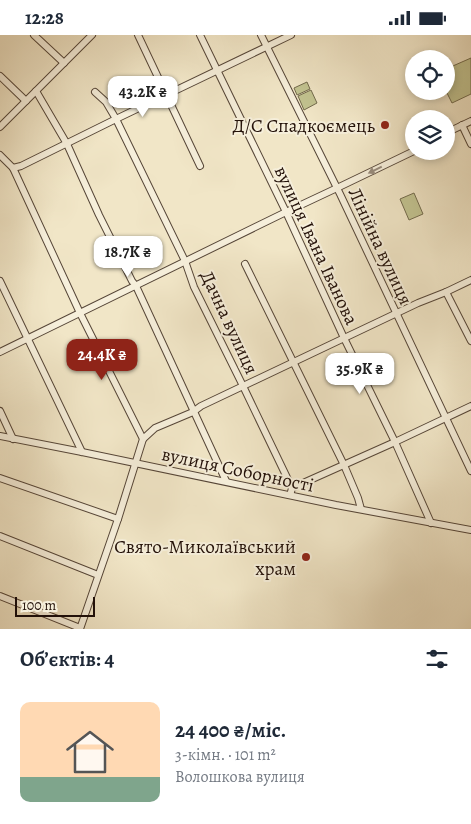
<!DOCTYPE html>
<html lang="uk">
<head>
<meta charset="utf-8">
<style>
  body { margin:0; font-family:Alegreya,serif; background:#f2f2f3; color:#1f2937; height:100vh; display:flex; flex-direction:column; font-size:19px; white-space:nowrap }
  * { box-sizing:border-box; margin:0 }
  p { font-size:16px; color:#747a83 }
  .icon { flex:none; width:28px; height:28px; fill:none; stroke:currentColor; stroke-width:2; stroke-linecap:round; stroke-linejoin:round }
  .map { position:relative; height:594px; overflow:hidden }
  .details { display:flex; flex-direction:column; background:#fff; flex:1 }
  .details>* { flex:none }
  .fabs { position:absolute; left:405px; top:15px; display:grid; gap:10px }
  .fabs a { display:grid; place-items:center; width:50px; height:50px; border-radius:50%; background:#fff; box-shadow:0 2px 8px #0003; font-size:25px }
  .scale { position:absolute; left:15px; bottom:12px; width:80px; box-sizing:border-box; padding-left:5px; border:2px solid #231109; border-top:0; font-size:14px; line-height:18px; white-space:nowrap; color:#231109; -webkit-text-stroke:4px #f6efdb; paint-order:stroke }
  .price { position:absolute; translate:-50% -42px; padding:0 11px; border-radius:10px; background:#fff; color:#222; font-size:16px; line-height:32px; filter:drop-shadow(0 1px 2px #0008) }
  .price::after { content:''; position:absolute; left:50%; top:30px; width:15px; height:11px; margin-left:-8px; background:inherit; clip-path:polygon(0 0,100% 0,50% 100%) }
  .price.current { background:#8f2418; color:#fff }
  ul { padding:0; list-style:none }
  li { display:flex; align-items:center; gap:15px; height:125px; padding:0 20px }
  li+li { border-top:1px solid #e0e1e3 }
  li span { display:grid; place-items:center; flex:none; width:140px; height:100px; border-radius:10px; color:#555 }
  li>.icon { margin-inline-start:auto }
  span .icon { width:60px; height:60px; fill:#fffc; stroke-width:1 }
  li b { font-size:21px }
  h2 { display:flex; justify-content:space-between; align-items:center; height:60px; padding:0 20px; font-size:21px }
  .status { display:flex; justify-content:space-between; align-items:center; height:35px; padding:0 25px; background:#fff; direction:ltr }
  .status svg { height:14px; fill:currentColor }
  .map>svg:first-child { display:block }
  .green { fill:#c2c390; stroke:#726a4c }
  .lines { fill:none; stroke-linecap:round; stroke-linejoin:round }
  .street-casing { stroke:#564638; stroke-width:8 }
  .street { stroke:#f6efdb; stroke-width:6 }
  .oneway { fill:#978b7c }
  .poi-dot { fill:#8f2418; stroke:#f6efdb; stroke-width:2 }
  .labels { text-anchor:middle; stroke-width:4; stroke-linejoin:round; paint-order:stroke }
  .poi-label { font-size:19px; fill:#231109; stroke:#f6efdb; text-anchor:end }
  .street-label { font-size:19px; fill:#231109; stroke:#f6efdb }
</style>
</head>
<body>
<div class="status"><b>12:28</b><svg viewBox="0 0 49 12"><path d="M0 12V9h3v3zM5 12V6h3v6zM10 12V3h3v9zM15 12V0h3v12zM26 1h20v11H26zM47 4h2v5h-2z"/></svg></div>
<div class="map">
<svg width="471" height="594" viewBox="0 0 471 594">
  <rect width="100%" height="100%" fill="#f1e6c7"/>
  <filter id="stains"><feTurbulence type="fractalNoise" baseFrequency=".004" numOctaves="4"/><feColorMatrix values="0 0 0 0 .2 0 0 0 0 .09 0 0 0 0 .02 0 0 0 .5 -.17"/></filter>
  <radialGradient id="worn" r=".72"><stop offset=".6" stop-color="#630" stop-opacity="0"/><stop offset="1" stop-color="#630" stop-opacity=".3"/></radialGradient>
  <!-- green -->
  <g class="green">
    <polygon points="471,23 471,59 452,68 446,56 446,34"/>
    <polygon points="307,47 310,54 297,60 294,53"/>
    <polygon points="311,55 317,68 304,75 298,61"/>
    <polygon points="414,158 423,179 409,185 400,164"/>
  </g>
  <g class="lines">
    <!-- street casing -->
    <g class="street-casing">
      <g id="street">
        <polyline points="34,0 64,28"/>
        <polyline points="138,0 200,131"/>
        <polyline points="200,0 286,177 344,303 395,407 431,488"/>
        <polyline points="261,0 340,159 471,436"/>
        <polyline points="0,41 26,66"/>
        <polyline points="36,56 67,109 99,180 132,246 136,251 226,446"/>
        <polyline points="95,57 106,67 116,84 185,226 194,252 243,351 292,453"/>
        <polyline points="462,90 471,109"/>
        <polyline points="0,92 92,0"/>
        <polyline points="446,98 471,86"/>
        <polyline points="0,120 13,133 80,278 143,404 118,484 80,594"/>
        <polyline points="13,133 21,131 116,84 291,0"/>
        <polyline points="245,229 344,430 358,463 361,474"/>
        <polyline points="0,246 82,417"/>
        <polyline points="446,257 471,306"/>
        <polyline points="0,317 286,177 337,153 414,116"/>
        <polyline points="0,376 13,404"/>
        <polyline points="0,401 82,417 336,470 471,495"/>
        <polyline points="143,404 155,393 193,377 201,371 418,268 446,257 471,245"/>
        <polyline points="0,443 118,484"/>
        <polyline points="291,457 292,453 395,407 471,371"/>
        <polyline points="0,501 98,540"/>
        <polyline points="0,561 80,593"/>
      </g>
    </g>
    <!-- street -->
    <use href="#street" class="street"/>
  </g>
  <!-- one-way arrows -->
  <defs><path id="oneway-solid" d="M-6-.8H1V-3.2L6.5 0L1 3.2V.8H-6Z" transform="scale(1.25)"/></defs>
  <use class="oneway" href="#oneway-solid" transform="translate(375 135) rotate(154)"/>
  <!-- markers -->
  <g class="poi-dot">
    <circle cx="385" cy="90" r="5"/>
    <circle cx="306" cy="522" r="5"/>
  </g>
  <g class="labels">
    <!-- poi labels -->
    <g class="poi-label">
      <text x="375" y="97">Д/С Спадкоємець</text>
      <text x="296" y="518">Свято-Миколаївський<tspan x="296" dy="22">храм</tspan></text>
    </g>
    <!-- street labels -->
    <g class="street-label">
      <text transform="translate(317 210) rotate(65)" y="7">вулиця Івана Іванова</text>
      <text transform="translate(381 211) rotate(65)" y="7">Лінійна вулиця</text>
      <text transform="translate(230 287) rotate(65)" y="7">Дачна вулиця</text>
      <text transform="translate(238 434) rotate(12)" y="7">вулиця Соборності</text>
    </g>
  </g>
  <rect width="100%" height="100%" filter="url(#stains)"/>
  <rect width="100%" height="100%" fill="url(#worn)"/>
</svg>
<div class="fabs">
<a><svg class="icon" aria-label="locate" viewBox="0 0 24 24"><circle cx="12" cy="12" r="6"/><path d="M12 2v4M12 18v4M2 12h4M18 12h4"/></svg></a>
<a><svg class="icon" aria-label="layers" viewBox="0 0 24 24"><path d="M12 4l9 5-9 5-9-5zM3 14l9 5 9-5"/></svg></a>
</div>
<div class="scale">100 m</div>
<b class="price" style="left:143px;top:83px">43.2K ₴</b>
<b class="price" style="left:128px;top:243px">18.7K ₴</b>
<b class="price current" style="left:102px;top:346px">24.4K ₴</b>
<b class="price" style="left:360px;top:360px">35.9K ₴</b>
</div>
<section class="details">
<h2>Об’єктів: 4<svg class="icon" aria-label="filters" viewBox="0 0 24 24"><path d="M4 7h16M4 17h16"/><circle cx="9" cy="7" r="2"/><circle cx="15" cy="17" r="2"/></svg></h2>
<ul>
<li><span style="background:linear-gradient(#ffd9b3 75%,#7fa58c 0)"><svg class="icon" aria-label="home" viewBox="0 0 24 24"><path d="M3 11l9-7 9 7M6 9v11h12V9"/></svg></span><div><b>24 400 ₴/міс.</b><p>3-кімн. · 101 m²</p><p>Волошкова вулиця</p></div></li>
</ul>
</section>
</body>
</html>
